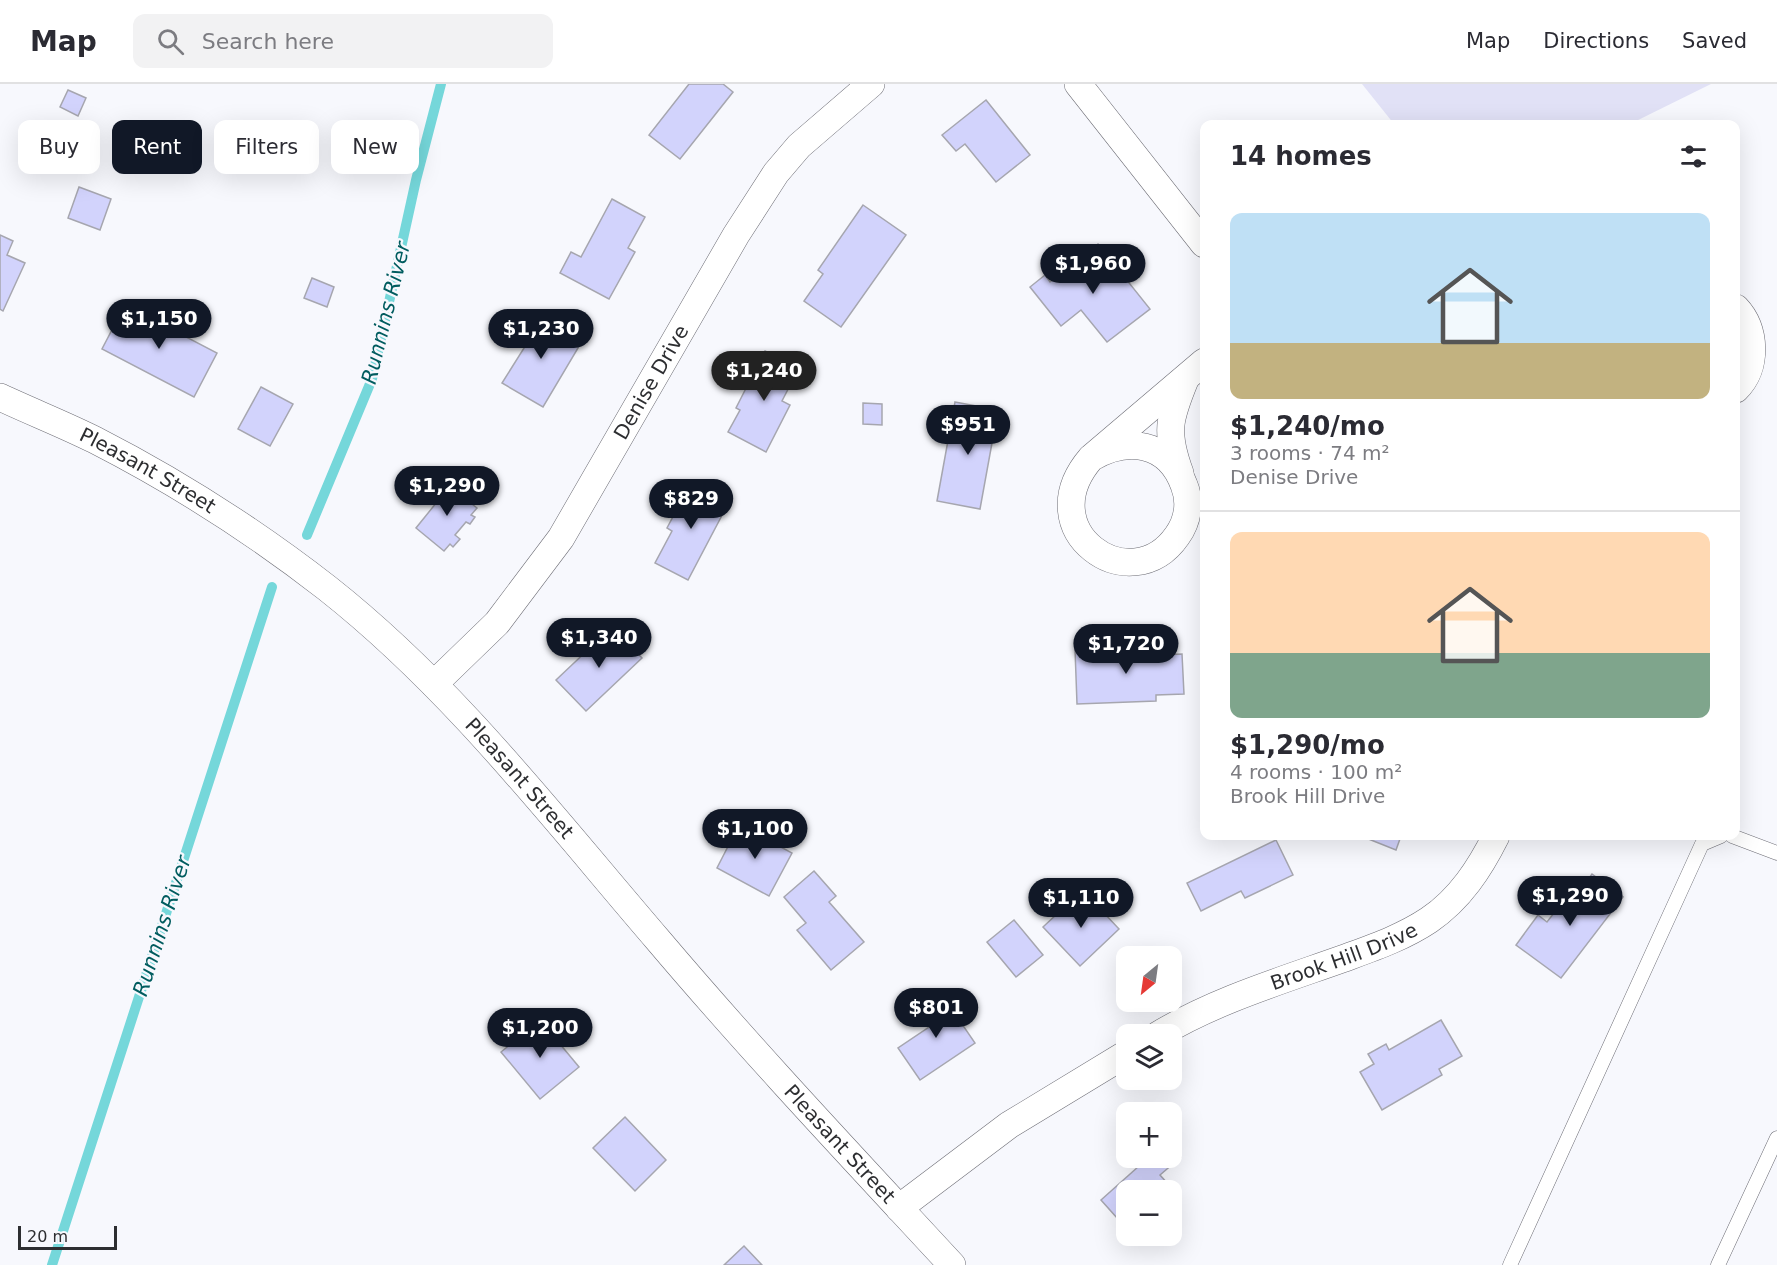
<!DOCTYPE html>
<html lang="en">
<head>
<meta charset="utf-8">
<style>
  body { margin:0; font-family:"DejaVu Sans",sans-serif; background:#f2f2f3; color:#2b2b33; height:100vh; display:flex; flex-direction:column; font-size:22px; white-space:nowrap }
  * { box-sizing:border-box; margin:0 }
  p { font-size:20px; color:#7c7c81 }
  .icon { flex:none; width:33px; height:33px; fill:none; stroke:currentColor; stroke-width:2; stroke-linecap:round; stroke-linejoin:round }
  .map { position:relative; flex:1; overflow:hidden }
  .side { position:absolute; left:1200px; top:36px; width:540px; height:720px; display:flex; flex-direction:column; background:#fff; border-radius:12px; box-shadow:0 6px 24px #0002 }
  .side>* { flex:none }
  .guide { position:absolute; left:18px; top:36px; width:570px; height:54px; display:flex; gap:12px }
  .needle { width:39px; rotate:209deg }
  .controls { position:absolute; left:1116px; top:862px; display:grid; gap:12px }
  .controls a { display:grid; place-items:center; width:66px; height:66px; border-radius:12px; background:#fff; box-shadow:0 6px 24px #0002; font-size:30px }
  .scale { position:absolute; left:18px; bottom:15px; width:99px; box-sizing:border-box; padding-left:6px; border:3px solid #2d2e31; border-top:0; font-size:16px; line-height:21px; white-space:nowrap; color:#2d2e31; -webkit-text-stroke:4px #f7f8fd; paint-order:stroke }
  .price { position:absolute; translate:-50% -51px; padding:0 14px; border-radius:21px; background:#111827; color:#fff; font-size:20px; line-height:39px; filter:drop-shadow(0 2px 3px #0008) }
  .price::after { content:''; position:absolute; left:50%; top:36px; width:18px; height:14px; margin-left:-9px; background:inherit; clip-path:polygon(0 0,100% 0,50% 100%) }
  .price.selected { background:#222; color:#fff }
  ul { padding:0; list-style:none }
  li { display:grid; align-content:center; gap:12px; height:318px; padding:0 30px }
  li+li { border-top:2px solid #e1e1e2 }
  li span { display:grid; place-items:center; height:186px; border-radius:12px; color:#555 }
  li>.icon { margin-inline-start:auto }
  span .icon { width:108px; height:108px; fill:#fffc; stroke-width:1 }
  li b { font-size:26px }
  h2 { display:flex; justify-content:space-between; align-items:center; height:72px; padding:0 30px; font-size:26px }
  .pill { padding:0 21px; border-radius:12px; background:#fff; box-shadow:0 6px 24px #0002; font-size:21px; line-height:54px }
  .pill.selected { background:#111827; color:#fff }
  header { display:flex; align-items:center; gap:36px; box-sizing:border-box; height:84px; padding:0 30px; background:#fff; border-bottom:2px solid #e1e1e2 }
  header strong { font-size:28px }
  nav { display:flex; gap:33px; margin-inline-start:auto; font-size:21px }
  .search { width:420px; height:54px; background:#f2f2f3; display:flex; align-items:center; gap:15px; box-sizing:border-box; padding:0 21px; border-radius:12px; color:#7c7c81; font-size:22px }
  .map>svg:first-child { display:block }
  .green { fill:#e1e1f6 }
  .lines { fill:none; stroke-linecap:round; stroke-linejoin:round }
  .stream { stroke:#75d7da; stroke-width:10 }
  .building { fill:#d2d3fc; stroke:#a6a6af; stroke-width:1.5 }
  .lane-casing { stroke:#6d6d75; stroke-width:15 }
  .street-casing { stroke:#6d6d75; stroke-width:28 }
  .lane { stroke:#fff; stroke-width:14 }
  .street { stroke:#fff; stroke-width:27 }
  .labels { text-anchor:middle; stroke-width:4.5; stroke-linejoin:round; paint-order:stroke }
  .street-label { font-size:20px; fill:#2d2e31; stroke:#f7f8fd }
  .water-label { font-size:21px; font-style:italic; fill:#005c5f; stroke:#f7f8fd }
</style>
</head>
<body>
<header>
<strong>Map</strong>
<div class="search"><svg class="icon" aria-label="search" viewBox="0 0 24 24"><circle cx="10" cy="10" r="6"/><path d="M15 15l6 6"/></svg>Search here</div>
<nav><a>Map</a><a>Directions</a><a>Saved</a></nav>
</header>
<div class="map">
<svg width="1777" height="1181" viewBox="0 0 1777 1181">
  <rect width="100%" height="100%" fill="#f7f8fd"/>
  <!-- green -->
  <polygon class="green" points="1362,0 1711,0 1630,40 1394,40"/>
  <g class="lines">
    <!-- stream -->
    <g class="stream">
      <polyline points="307,451 372,295 416,96 441,0"/>
      <polyline points="52,1181 272,503"/>
    </g>
  </g>
  <!-- building -->
  <g class="building">
    <polygon points="689,0 723,0 733,8 680,75 649,51"/>
    <polygon points="68,6 86,14 78,32 60,23"/>
    <polygon points="986,16 1030,71 996,98 965,60 956,67 942,51"/>
    <polygon points="79,103 111,115 100,146 68,134"/>
    <polygon points="612,115 645,133 628,164 635,168 609,215 560,189 571,168 581,173"/>
    <polygon points="863,121 906,151 841,243 804,217 823,190 818,186"/>
    <polygon points="0,151 13,157 7,171 25,179 3,227 0,225"/>
    <polygon points="1098,160 1150,225 1107,258 1081,226 1061,242 1030,203 1045,191 1050,198"/>
    <polygon points="312,194 334,203 327,223 304,214"/>
    <polygon points="138,218 146,222 142,230 217,269 194,313 102,265 126,219 136,224"/>
    <polygon points="528,227 581,259 543,323 502,299 531,253 518,245"/>
    <polygon points="765,267 799,284 782,317 790,321 766,368 728,348 740,326 736,324"/>
    <polygon points="261,303 293,320 270,362 238,345"/>
    <polygon points="955,318 998,326 980,425 937,417"/>
    <polygon points="863,319 882,320 882,341 863,340"/>
    <polygon points="443,397 477,424 471,431 475,433 470,440 466,438 455,451 460,455 453,463 450,460 444,467 416,444 441,413 434,408"/>
    <polygon points="692,397 729,418 688,496 655,479 672,447 667,444"/>
    <polygon points="612,543 642,574 586,627 556,596"/>
    <polygon points="1154,563 1154,571 1182,570 1184,610 1156,611 1156,617 1077,620 1075,565"/>
    <polygon points="738,743 761,755 764,748 780,756 777,761 792,769 769,812 717,784"/>
    <polygon points="1361,752 1401,752 1396,766"/>
    <polygon points="1276,756 1293,791 1245,814 1241,807 1201,827 1187,799"/>
    <polygon points="814,787 836,812 829,818 864,858 831,886 797,846 806,839 784,813"/>
    <polygon points="1592,790 1623,813 1561,894 1516,861 1538,831 1547,838 1561,820 1567,825"/>
    <polygon points="1087,811 1119,845 1080,882 1043,843 1072,816 1077,821"/>
    <polygon points="1014,836 1043,871 1016,893 987,858"/>
    <polygon points="940,908 975,959 920,996 898,964 932,941 919,922"/>
    <polygon points="540,936 579,983 540,1015 501,968"/>
    <polygon points="1441,936 1462,972 1439,985 1442,991 1382,1026 1360,988 1374,980 1368,970 1386,960 1389,966"/>
    <polygon points="625,1033 666,1076 635,1107 593,1064"/>
    <polygon points="1172,1063 1181,1073 1160,1091 1168,1100 1160,1107 1126,1107 1126,1144 1101,1116 1148,1074 1172,1074"/>
    <polygon points="744,1162 762,1181 724,1181"/>
  </g>
  <g class="lines">
    <!-- lane casing -->
    <g class="lane-casing">
      <g id="lane">
        <polyline points="1732,752 1777,769"/>
        <polyline points="1510,1181 1702,760 1721,752"/>
        <polyline points="1718,1181 1777,1054"/>
      </g>
    </g>
    <!-- street casing -->
    <g class="street-casing">
      <g id="street">
        <polyline points="1078,0 1204,160"/>
        <path d="M1736,224C1756,245 1758,284 1736,305"/>
        <path id="s1" d="M0,313C32,328 65,341 95,356C177,398 255,448 327,504C454,604 553,734 658,856C752,967 853,1074 952,1181"/>
        <path d="M1091,374C1127,353 1168,357 1184,401C1191,418 1188,437 1177,452C1131,518 1028,447 1091,374L1204,278"/>
        <path d="M1180,389C1165,348 1169,335 1185,296"/>
        <path id="s2" d="M434,600L497,539L561,454L736,151L776,89L799,62L871,0"/>
        <path id="s3" d="M1158,951C1214,917 1280,897 1342,875C1372,864 1402,854 1429,836C1460,815 1480,784 1496,752"/>
        <polyline points="899,1124 1009,1041 1126,970"/>
      </g>
    </g>
    <!-- lane -->
    <use href="#lane" class="lane"/>
    <!-- street -->
    <use href="#street" class="street"/>
  </g>
  <g class="labels">
    <!-- street labels -->
    <g class="street-label">
      <text dy="7" stroke="none"><textPath href="#s2" startOffset="374">Denise Drive</textPath></text>
      <text dy="7" stroke="none"><textPath href="#s1" startOffset="165">Pleasant Street</textPath></text>
      <text dy="7" stroke="none"><textPath href="#s1" startOffset="651">Pleasant Street</textPath></text>
      <text dy="7" stroke="none"><textPath href="#s3" startOffset="202">Brook Hill Drive</textPath></text>
      <text dy="7" stroke="none"><textPath href="#s1" startOffset="1137">Pleasant Street</textPath></text>
    </g>
    <!-- water labels -->
    <g class="water-label">
      <text transform="translate(386 229) rotate(-76)" y="7">Runnins River</text>
      <text transform="translate(162 842) rotate(-72)" y="7">Runnins River</text>
    </g>
  </g>
</svg>
<div class="controls">
<a><svg class="needle" viewBox="-14 -14 28 28"><path d="M0-13l5 13h-10z" fill="#e53935"/><path d="M0 13l5-13h-10z" fill="#7c7c81"/></svg></a>
<a><svg class="icon" aria-label="layers" viewBox="0 0 24 24"><path d="M12 4l9 5-9 5-9-5zM3 14l9 5 9-5"/></svg></a>
<a>+</a>
<a>−</a>
</div>
<div class="scale">20 m</div>
<b class="price" style="left:1093px;top:211px">$1,960</b>
<b class="price" style="left:159px;top:266px">$1,150</b>
<b class="price" style="left:541px;top:276px">$1,230</b>
<b class="price selected" style="left:764px;top:318px">$1,240</b>
<b class="price" style="left:968px;top:372px">$951</b>
<b class="price" style="left:447px;top:433px">$1,290</b>
<b class="price" style="left:691px;top:446px">$829</b>
<b class="price" style="left:599px;top:585px">$1,340</b>
<b class="price" style="left:1126px;top:591px">$1,720</b>
<b class="price" style="left:755px;top:776px">$1,100</b>
<b class="price" style="left:1570px;top:843px">$1,290</b>
<b class="price" style="left:1081px;top:845px">$1,110</b>
<b class="price" style="left:936px;top:955px">$801</b>
<b class="price" style="left:540px;top:975px">$1,200</b>
<div class="guide">
<a class="pill">Buy</a>
<a class="pill selected">Rent</a>
<a class="pill">Filters</a>
<a class="pill">New</a>
</div>
<section class="side">
<h2>14 homes<svg class="icon" aria-label="filters" viewBox="0 0 24 24"><path d="M4 7h16M4 17h16"/><circle cx="9" cy="7" r="2"/><circle cx="15" cy="17" r="2"/></svg></h2>
<ul>
<li><span style="background:linear-gradient(#bfe0f5 70%,#c2b280 0)"><svg class="icon" aria-label="home" viewBox="0 0 24 24"><path d="M3 11l9-7 9 7M6 9v11h12V9"/></svg></span><div><b>$1,240/mo</b><p>3 rooms · 74 m²</p><p>Denise Drive</p></div></li>
<li><span style="background:linear-gradient(#ffd9b3 65%,#7fa58c 0)"><svg class="icon" aria-label="home" viewBox="0 0 24 24"><path d="M3 11l9-7 9 7M6 9v11h12V9"/></svg></span><div><b>$1,290/mo</b><p>4 rooms · 100 m²</p><p>Brook Hill Drive</p></div></li>
</ul>
</section>
</div>
</body>
</html>
